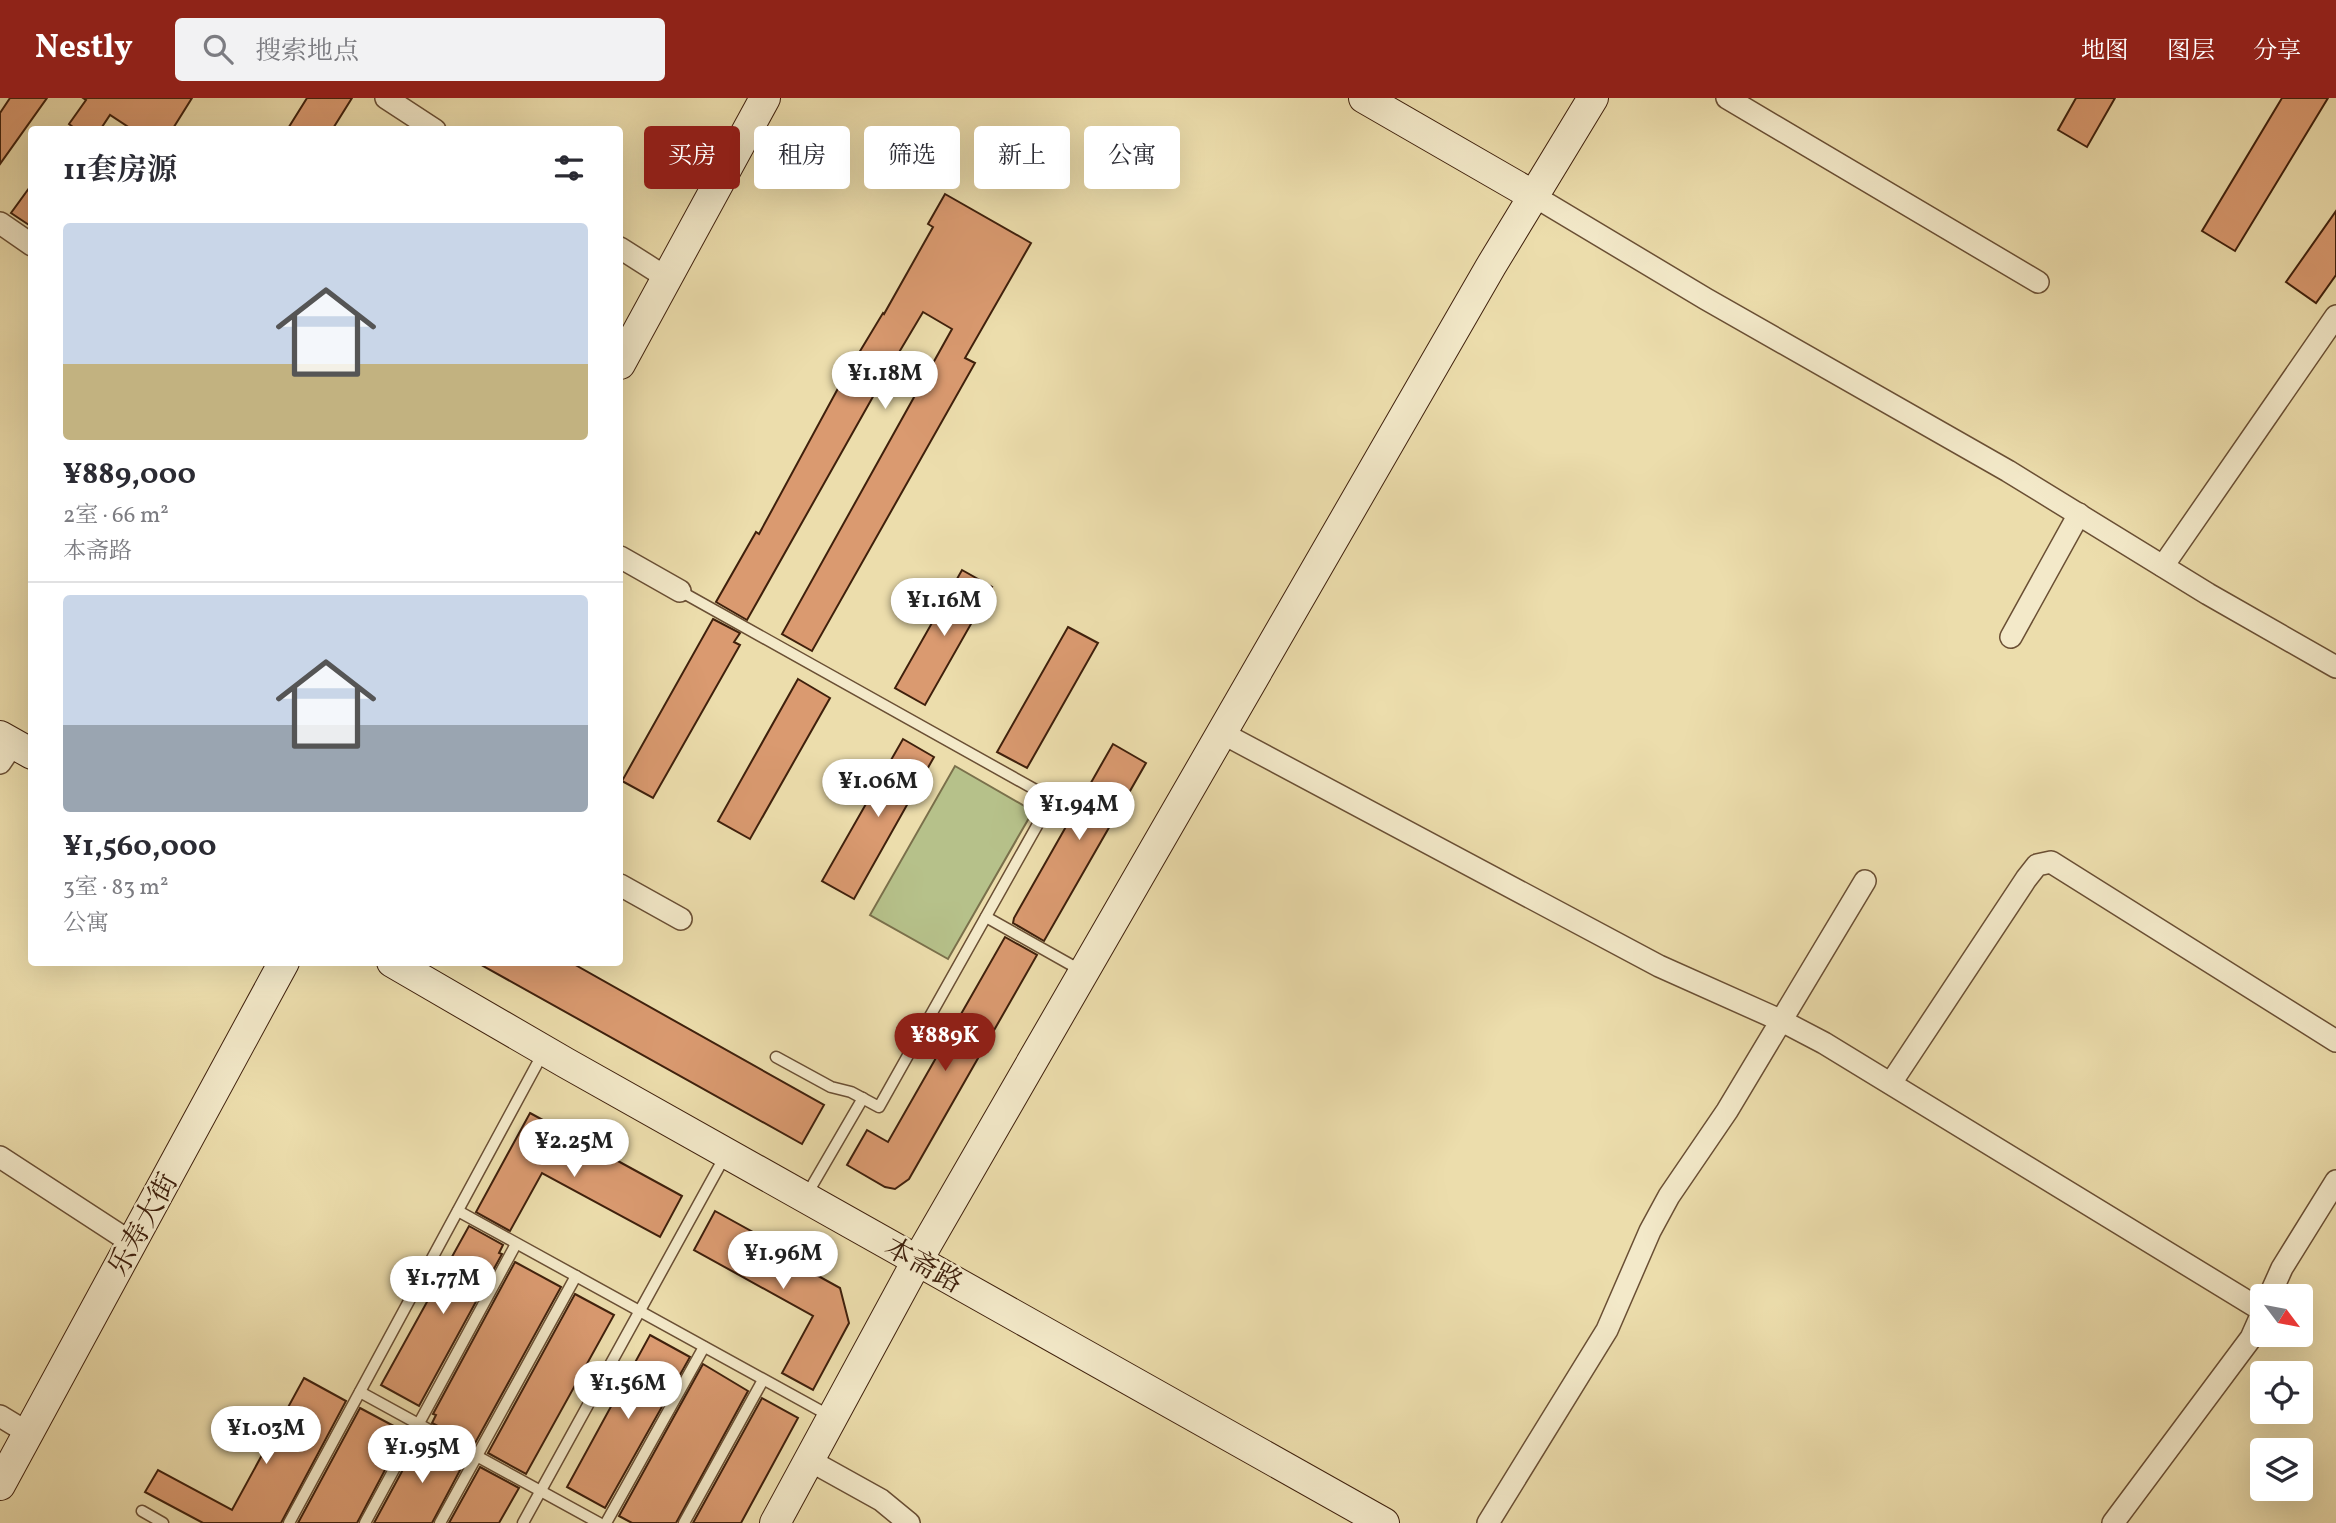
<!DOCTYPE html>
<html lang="zh">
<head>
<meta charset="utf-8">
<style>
  body { margin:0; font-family:Vollkorn,"Noto Serif SC",serif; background:#f2f2f3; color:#2b2b33; height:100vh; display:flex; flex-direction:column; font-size:26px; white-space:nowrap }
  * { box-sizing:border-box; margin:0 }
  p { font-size:23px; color:#7c7c81 }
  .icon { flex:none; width:38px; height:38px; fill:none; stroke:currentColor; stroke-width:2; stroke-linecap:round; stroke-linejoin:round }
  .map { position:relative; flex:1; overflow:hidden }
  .drawer { position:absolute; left:28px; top:28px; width:595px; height:840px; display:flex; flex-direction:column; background:#fff; border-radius:7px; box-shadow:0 7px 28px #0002 }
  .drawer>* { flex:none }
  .banner { position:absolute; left:644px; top:28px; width:665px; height:63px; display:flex; gap:14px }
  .needle { width:46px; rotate:122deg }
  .tools { position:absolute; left:2250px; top:1186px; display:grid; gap:14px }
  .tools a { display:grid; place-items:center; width:63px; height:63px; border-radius:7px; background:#fff; box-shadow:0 7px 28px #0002; font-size:35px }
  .price { position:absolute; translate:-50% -60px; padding:0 16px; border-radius:24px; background:#fff; color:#222; font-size:23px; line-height:46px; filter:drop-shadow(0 2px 4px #0008) }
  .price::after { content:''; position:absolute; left:50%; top:42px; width:21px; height:16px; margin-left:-10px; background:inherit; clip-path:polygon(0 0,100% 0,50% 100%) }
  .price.selected { background:#8f2418; color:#fff }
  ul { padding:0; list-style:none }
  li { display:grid; align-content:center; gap:14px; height:371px; padding:0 35px }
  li+li { border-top:2px solid #e1e1e2 }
  li span { display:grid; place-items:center; height:217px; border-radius:7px; color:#555 }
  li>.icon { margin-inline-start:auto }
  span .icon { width:126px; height:126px; fill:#fffc; stroke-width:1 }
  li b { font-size:30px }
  h2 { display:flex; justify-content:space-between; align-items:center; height:84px; padding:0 35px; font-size:30px }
  .chip { padding:0 24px; border-radius:7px; background:#fff; box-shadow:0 7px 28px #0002; font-size:24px; line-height:63px }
  .chip.selected { background:#8f2418; color:#fff }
  header { display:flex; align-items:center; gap:42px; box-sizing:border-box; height:98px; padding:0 35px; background:#8f2418; color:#fff }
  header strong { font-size:33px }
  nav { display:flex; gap:38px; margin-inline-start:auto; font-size:24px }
  .search { width:490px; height:63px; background:#f2f2f3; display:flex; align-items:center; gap:18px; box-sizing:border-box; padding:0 24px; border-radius:7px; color:#7c7c81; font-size:26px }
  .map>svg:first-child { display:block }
  .green { fill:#b6c18a; stroke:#7a704b; stroke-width:2 }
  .building { fill:#da9a70; stroke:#3f200c; stroke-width:2 }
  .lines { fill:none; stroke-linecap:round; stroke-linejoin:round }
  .lane-casing { stroke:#6a4f34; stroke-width:13 }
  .street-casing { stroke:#6a4f34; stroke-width:24 }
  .secondary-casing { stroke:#3f200c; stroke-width:32 }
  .lane { stroke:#f3e9c9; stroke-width:10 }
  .street { stroke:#f3e9c9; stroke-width:21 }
  .secondary { stroke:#f3e9c9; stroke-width:30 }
  .labels { text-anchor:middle; stroke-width:5; stroke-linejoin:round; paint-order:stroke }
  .street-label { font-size:28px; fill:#3f200c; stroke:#f3e9c9 }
</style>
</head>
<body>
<header>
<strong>Nestly</strong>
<div class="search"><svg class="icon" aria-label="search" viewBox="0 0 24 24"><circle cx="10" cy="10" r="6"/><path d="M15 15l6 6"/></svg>搜索地点</div>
<nav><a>地图</a><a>图层</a><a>分享</a></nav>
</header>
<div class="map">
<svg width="2336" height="1425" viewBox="0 0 2336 1425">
  <rect width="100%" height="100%" fill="#ecddac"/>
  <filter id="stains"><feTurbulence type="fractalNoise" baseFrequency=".00286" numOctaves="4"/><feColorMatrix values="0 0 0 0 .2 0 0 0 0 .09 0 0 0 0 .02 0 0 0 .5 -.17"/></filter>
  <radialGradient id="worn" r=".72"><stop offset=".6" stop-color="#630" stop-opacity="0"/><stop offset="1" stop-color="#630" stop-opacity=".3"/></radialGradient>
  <!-- green -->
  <polygon class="green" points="955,668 1033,713 948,861 870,817"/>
  <!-- building -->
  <g class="building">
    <polygon points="10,0 47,0 0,66 0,15"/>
    <polygon points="83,0 192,0 172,32 133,32 110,17 100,32 77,32 69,26 86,2"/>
    <polygon points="307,0 352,0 332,32 287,32"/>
    <polygon points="2076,0 2115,0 2087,49 2058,32"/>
    <polygon points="2282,0 2328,0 2235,153 2202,133"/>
    <polygon points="32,86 32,129 11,115"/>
    <polygon points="945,96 1031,145 965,260 975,265 812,553 782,536 952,231 923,214 879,288 747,522 716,504 756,434 759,436 842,283 883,215 884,216 933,129 928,126"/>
    <polygon points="2336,113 2336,177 2316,205 2286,184"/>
    <polygon points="962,472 992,489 925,607 895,590"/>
    <polygon points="713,521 740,535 734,544 740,547 653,700 622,683"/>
    <polygon points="1068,529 1098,545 1027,670 997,654"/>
    <polygon points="798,581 830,600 750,741 718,723"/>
    <polygon points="903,641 934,659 854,801 822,783"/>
    <polygon points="1113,646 1146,665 1044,843 1013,825 1014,820"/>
    <polygon points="1005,839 1037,857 909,1081 895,1091 885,1089 847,1067 867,1032 888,1044"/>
    <polygon points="476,864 570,864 824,1007 802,1046"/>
    <polygon points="530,1015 682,1098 660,1139 542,1075 510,1133 476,1114"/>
    <polygon points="715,1113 814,1168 811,1174 840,1190 849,1225 813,1292 782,1275 813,1218 694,1152"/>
    <polygon points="469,1128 503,1147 499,1155 502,1156 419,1308 381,1287"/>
    <polygon points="515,1164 561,1189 474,1347 432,1325 436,1317 433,1316"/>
    <polygon points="575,1196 614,1217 526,1376 488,1355"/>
    <polygon points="650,1237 690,1259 605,1410 567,1389"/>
    <polygon points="703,1266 748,1293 676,1425 632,1425 619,1418"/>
    <polygon points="304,1280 346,1303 281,1425 203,1425 145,1394 158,1372 232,1412"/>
    <polygon points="762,1300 798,1320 741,1425 693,1425"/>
    <polygon points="360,1310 405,1334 357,1425 298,1425"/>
    <polygon points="425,1339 466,1361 432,1425 374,1425 419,1342 422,1344"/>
    <polygon points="480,1369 519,1390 499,1425 449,1425"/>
  </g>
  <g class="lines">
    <!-- lane casing -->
    <g class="lane-casing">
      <g id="lane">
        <polyline points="680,493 1052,701 879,1009 851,994 831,989 776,959"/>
        <polyline points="986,819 1082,873"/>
        <polyline points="806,1098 863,1000"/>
        <polyline points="458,1113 830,1318"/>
        <polyline points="360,1294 599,1425"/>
        <polyline points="142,1413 163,1425"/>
        <polyline points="289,1425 543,955"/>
        <polyline points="365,1425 516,1146"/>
        <polyline points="440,1425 576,1178"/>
        <polyline points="523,1425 725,1058"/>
        <polyline points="606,1425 704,1249"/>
        <polyline points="684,1425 763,1282"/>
      </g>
    </g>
    <!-- street casing -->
    <g class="street-casing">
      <g id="street">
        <polyline points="386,0 435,32"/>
        <polyline points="1727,0 2038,184"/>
        <polyline points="1534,98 1706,201 2008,373 2208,496 2336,569"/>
        <polyline points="0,125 32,147"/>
        <polyline points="620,150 667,180"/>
        <polyline points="620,459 680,493"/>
        <polyline points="2163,468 2336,218"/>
        <polyline points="2011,539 2079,416"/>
        <polyline points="1222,635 1659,868 1782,923 1824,945 2263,1213"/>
        <polyline points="0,665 13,646"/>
        <polyline points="620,787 681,821"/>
        <polyline points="1891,985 2026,781 2037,767 2051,764 2336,943"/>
        <polyline points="0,1059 132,1145"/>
        <polyline points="2269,1199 2282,1170 2336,1083"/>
        <polyline points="0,1318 28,1335"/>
        <polyline points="809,1362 881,1402 909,1425"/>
        <polyline points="1488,1425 1607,1232 1650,1133 1669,1098 1727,1013 1865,783"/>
        <polyline points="2113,1425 2251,1240 2263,1213"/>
      </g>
    </g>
    <!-- secondary casing -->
    <g class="secondary-casing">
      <g id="secondary">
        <polyline points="1364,0 1534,98"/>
        <polyline points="620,266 765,0"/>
        <polyline points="0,638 32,656"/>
        <polyline points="392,864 566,965 1384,1425"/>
        <polyline points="0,1387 284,864"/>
        <polyline points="775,1425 917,1163 1491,168 1593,0"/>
      </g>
    </g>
    <!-- lane -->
    <use href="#lane" class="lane"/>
    <!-- street -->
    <use href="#street" class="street"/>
    <!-- secondary -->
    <use href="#secondary" class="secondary"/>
  </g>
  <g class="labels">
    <!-- street labels -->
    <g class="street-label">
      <text transform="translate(142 1126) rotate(-61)" y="10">乐寿大街</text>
      <text transform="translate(924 1166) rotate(29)" y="10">本斋路</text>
    </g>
  </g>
  <rect width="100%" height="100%" filter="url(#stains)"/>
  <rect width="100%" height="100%" fill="url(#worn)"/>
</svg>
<div class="tools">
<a><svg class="needle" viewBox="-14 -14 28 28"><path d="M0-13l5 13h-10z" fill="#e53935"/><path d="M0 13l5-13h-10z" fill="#7c7c81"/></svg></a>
<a><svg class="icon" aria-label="locate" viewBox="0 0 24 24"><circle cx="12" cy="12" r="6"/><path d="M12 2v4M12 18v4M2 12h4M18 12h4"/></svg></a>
<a><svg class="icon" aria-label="layers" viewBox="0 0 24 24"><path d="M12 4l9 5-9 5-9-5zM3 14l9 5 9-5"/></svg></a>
</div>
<b class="price" style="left:885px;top:313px">¥1.18M</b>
<b class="price" style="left:944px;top:540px">¥1.16M</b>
<b class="price" style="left:878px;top:721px">¥1.06M</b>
<b class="price" style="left:1079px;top:744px">¥1.94M</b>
<b class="price selected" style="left:945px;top:975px">¥889K</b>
<b class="price" style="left:574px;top:1081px">¥2.25M</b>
<b class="price" style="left:783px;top:1193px">¥1.96M</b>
<b class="price" style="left:443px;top:1218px">¥1.77M</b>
<b class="price" style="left:628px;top:1323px">¥1.56M</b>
<b class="price" style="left:266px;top:1368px">¥1.03M</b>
<b class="price" style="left:422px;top:1387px">¥1.95M</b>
<div class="banner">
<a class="chip selected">买房</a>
<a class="chip">租房</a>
<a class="chip">筛选</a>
<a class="chip">新上</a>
<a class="chip">公寓</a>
</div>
<section class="drawer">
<h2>11套房源<svg class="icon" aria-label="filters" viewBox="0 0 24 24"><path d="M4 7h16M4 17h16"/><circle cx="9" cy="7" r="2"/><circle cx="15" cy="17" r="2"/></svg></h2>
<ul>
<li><span style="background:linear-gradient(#c9d6e8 65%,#c2b280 0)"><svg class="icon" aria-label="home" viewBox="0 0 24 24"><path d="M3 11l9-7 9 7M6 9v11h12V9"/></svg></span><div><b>¥889,000</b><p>2室 · 66 m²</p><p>本斋路</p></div></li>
<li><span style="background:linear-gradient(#c9d6e8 60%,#9aa5b1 0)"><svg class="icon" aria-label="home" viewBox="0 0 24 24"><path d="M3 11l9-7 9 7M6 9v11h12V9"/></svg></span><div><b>¥1,560,000</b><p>3室 · 83 m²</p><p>公寓</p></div></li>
</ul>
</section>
</div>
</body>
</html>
